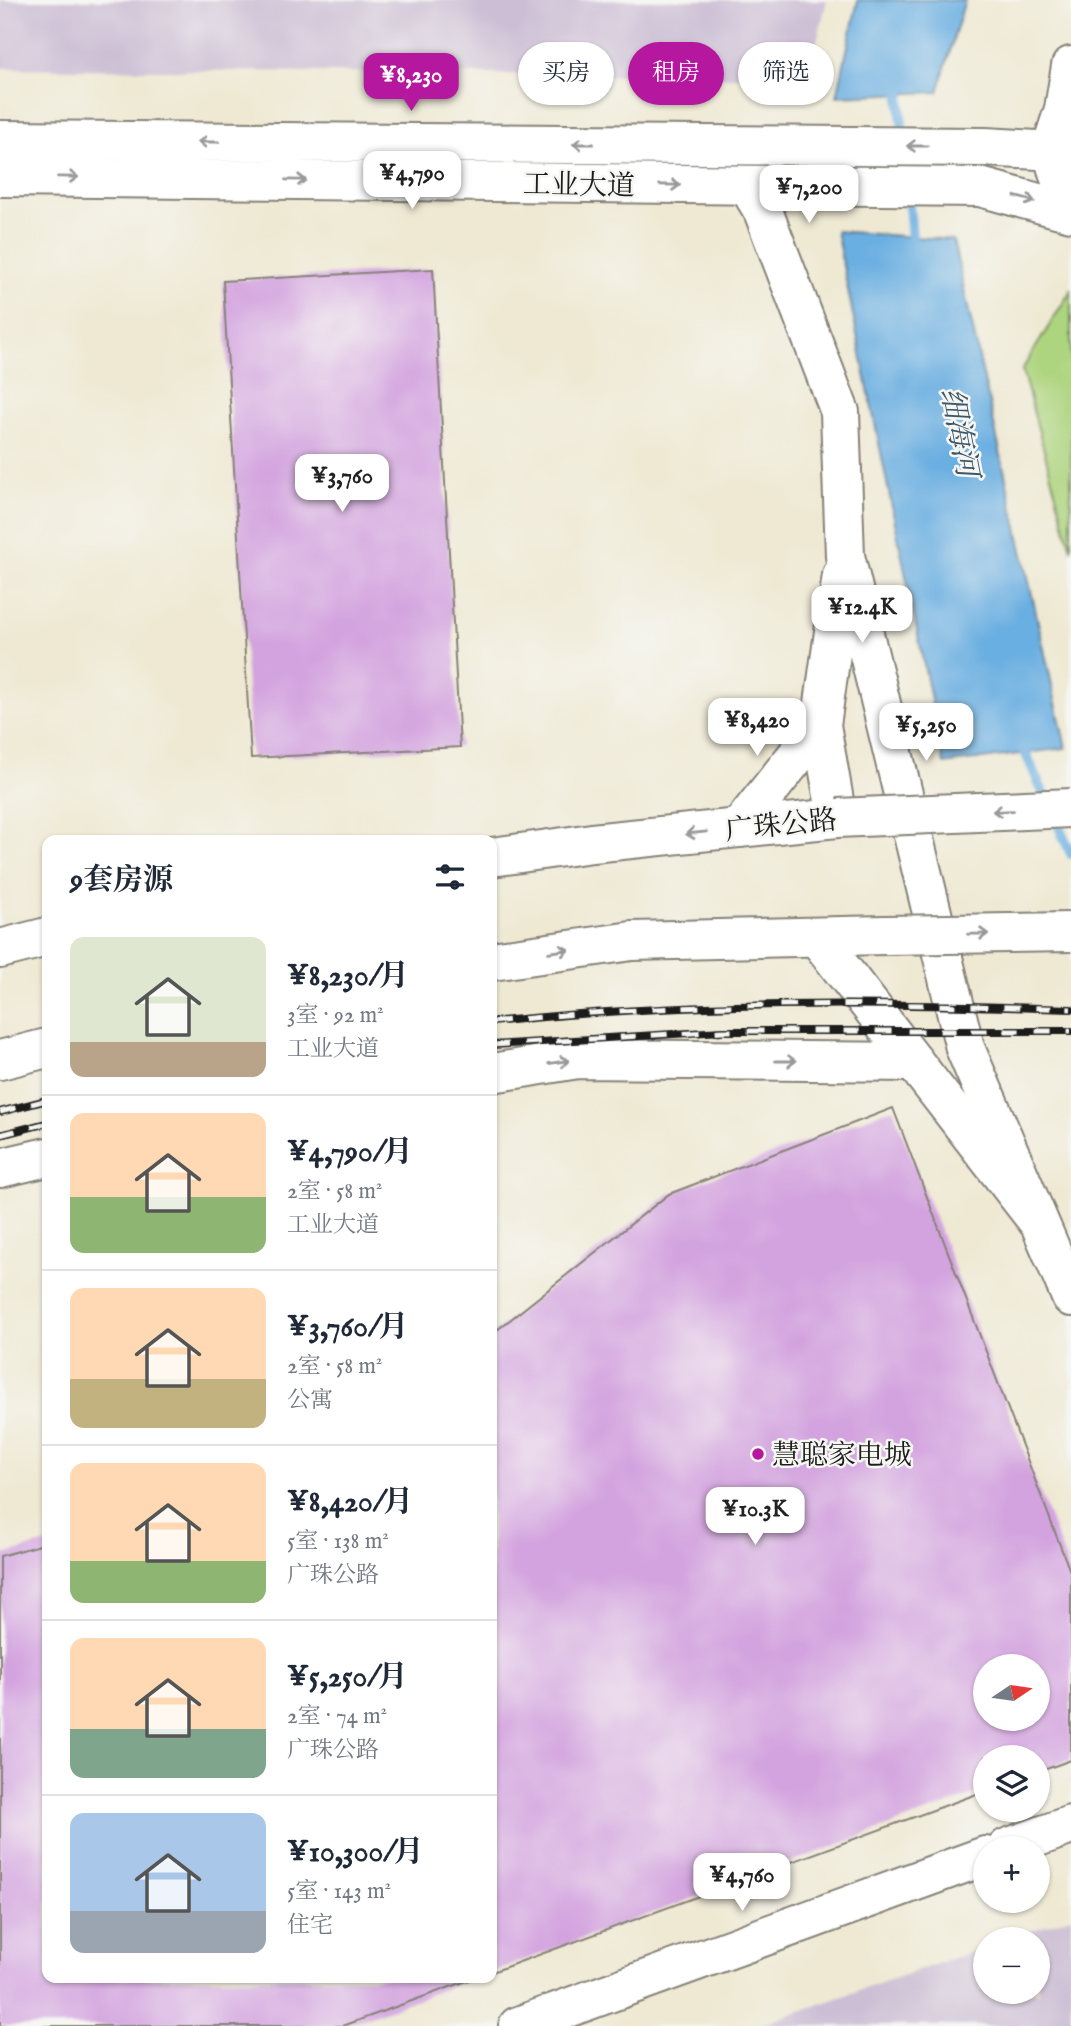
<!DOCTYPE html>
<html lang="zh">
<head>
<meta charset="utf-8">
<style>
  body { margin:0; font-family:"IM FELL English","Noto Serif SC",serif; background:#f6f6f7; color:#1f2937; height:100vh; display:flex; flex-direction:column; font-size:26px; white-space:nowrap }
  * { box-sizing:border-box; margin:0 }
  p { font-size:23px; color:#747a83 }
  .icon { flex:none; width:38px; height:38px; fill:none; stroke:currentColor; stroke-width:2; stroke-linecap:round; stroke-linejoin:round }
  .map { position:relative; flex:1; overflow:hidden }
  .side { position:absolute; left:42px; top:835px; width:455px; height:1148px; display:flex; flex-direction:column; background:#fff; border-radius:14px; box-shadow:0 2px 5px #0004 }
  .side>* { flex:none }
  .banner { position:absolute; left:518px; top:42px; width:448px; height:63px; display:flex; gap:14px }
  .needle { width:46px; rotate:77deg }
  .controls { position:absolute; left:973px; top:1654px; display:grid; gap:14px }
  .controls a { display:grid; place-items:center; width:77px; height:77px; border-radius:50%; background:#fff; box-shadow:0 2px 5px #0004; font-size:35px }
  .price { position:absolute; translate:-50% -60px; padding:0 16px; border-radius:14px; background:#fff; color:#222; font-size:23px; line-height:46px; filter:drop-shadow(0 2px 4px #0008) }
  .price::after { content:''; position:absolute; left:50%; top:42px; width:21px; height:16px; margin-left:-10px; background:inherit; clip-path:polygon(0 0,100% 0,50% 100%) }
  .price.on { background:#b5179e; color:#fff }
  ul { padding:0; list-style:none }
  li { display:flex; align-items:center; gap:21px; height:175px; padding:0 28px }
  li+li { border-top:2px solid #e0e1e3 }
  li span { display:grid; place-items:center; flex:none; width:196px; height:140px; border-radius:14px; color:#555 }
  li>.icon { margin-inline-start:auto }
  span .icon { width:84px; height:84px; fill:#fffc; stroke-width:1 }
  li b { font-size:30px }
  h2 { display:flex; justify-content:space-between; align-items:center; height:84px; padding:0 28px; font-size:30px }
  .tag { padding:0 24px; border-radius:32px; background:#fff; box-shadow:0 2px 5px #0004; font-size:24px; line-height:63px }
  .tag.on { background:#b5179e; color:#fff }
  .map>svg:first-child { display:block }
  .industrial { fill:#ccbed4 }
  .green { fill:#add47e; stroke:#64784d; stroke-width:2 }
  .water { fill:#6bafe1; stroke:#44667e; stroke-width:2 }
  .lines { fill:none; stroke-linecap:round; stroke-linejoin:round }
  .stream { stroke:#6bafe1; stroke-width:10 }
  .building { fill:#d3a3df; fill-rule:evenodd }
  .secondary-casing { stroke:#868278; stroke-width:42 }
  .highway-casing { stroke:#868278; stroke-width:42 }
  .secondary { stroke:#fff; stroke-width:38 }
  .highway { stroke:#fff; stroke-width:38 }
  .rail-casing { stroke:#1c1c1c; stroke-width:8 }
  .rail { stroke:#f6f6f2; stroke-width:5; stroke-dasharray:16; stroke-linecap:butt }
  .highway-bridge-casing { stroke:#868278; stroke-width:42; stroke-linecap:butt }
  .highway-bridge { stroke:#fff; stroke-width:38 }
  .oneway { stroke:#999 }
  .poi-dot { fill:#b5179e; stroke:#f6f6f2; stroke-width:2.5 }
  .labels { text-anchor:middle; stroke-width:5; stroke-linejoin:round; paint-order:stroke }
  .street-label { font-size:28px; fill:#1c1c1c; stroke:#f6f6f2 }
  .poi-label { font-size:28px; fill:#1c1c1c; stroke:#f6f6f2; text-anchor:start }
  .water-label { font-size:30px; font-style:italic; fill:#3c576b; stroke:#f6f6f2 }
</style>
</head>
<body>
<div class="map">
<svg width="1071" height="2026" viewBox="0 0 1071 2026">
  <rect width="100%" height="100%" fill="#f6f6f2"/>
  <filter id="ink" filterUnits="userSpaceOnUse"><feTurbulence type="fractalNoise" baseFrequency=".0143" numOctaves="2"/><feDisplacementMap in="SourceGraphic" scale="14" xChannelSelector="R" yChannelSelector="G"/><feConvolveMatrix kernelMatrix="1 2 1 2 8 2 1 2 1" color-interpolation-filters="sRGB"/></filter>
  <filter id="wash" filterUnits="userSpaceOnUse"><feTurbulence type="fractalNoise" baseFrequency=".00686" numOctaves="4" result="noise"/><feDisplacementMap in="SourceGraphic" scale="28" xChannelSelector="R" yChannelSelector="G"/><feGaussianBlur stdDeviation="1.57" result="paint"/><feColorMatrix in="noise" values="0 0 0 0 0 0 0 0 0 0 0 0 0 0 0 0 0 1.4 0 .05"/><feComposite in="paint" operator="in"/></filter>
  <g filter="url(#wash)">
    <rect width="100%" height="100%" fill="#efe9d3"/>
    <!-- industrial -->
    <g class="industrial">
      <polygon points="0,0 827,0 808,78 0,68"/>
      <polygon points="1071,1917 1071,2026 757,2026 985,1947 985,1992 1038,1992 1038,1939 1007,1939"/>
    </g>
    <!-- green -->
    <polygon class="green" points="1071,290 1071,549 1022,370"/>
    <!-- water -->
    <g class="water">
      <polygon points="858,0 965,0 938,92 837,96"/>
      <polygon points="836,231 953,240 1066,748 944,764"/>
    </g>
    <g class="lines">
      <!-- stream -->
      <g class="stream">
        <polyline points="903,83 900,98 903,138"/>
        <polyline points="908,194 913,249"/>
        <polyline points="1021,743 1046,799"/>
        <polyline points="1054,816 1071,854"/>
      </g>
    </g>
    <g id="blocks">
      <!-- building -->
      <g class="building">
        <polygon points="433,269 460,747 251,758 223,281"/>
        <path d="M893,1108L1071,1574V1760L1038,1772V1757H985V1791L492,1972V1334L669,1194ZM985,1666H1038V1718H985Z"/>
        <polygon points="47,1543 47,1978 475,1978 343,2026 0,2026 0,1556"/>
      </g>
    </g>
  </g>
  <g filter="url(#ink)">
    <use href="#blocks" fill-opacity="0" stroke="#868278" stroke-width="2"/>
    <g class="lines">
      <!-- secondary casing -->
      <g class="secondary-casing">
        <g id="secondary">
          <polyline points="0,140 985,147 1071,152"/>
          <polyline points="0,177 980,187 1071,212"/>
          <polyline points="748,186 763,211 840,412 845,556 965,1048 1071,1297"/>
          <polyline points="1070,211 1051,149 1064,109 1071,66"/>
          <polyline points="837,818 821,725 842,575"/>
          <polyline points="739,828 821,725"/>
          <polyline points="1007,1848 1071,1825"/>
          <polyline points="518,2026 985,1856"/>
        </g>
      </g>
      <!-- highway casing -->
      <g class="highway-casing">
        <g id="highway">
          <polyline points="492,857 592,843 837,818"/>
          <polyline points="817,937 1039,1223"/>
          <polyline points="0,949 47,937"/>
          <polyline points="492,961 632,941 885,935"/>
          <polyline points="0,1060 47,1048"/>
          <polyline points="492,1073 578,1059 914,1062"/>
          <polyline points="0,1168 47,1157"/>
        </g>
      </g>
      <!-- secondary -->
      <use href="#secondary" class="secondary"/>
      <!-- highway -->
      <use href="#highway" class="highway"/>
      <!-- rail casing -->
      <g class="rail-casing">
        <g id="rail">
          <path d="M492,1022C683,1001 879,1002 1071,1009"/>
          <polyline points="492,1045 723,1031 1071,1031"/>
          <polyline points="0,1112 47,1100"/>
          <polyline points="0,1135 47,1123"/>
        </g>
      </g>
      <!-- rail -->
      <use href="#rail" class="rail"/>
      <!-- highway-bridge casing -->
      <g class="highway-bridge-casing">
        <g id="highway-bridge">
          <polyline points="837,818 1071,808"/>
          <polyline points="885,935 1071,932"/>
        </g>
      </g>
      <!-- highway-bridge -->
      <use href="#highway-bridge" class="highway-bridge"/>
    </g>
    <!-- one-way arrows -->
    <defs><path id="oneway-shaft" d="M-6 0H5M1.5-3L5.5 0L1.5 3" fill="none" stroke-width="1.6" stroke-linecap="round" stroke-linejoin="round" transform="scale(1.75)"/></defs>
    <g class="oneway">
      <use href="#oneway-shaft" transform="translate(208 142) rotate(-180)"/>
      <use href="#oneway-shaft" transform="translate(583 144) rotate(-180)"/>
      <use href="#oneway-shaft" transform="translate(917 146) rotate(-180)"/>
      <use href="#oneway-shaft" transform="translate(68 177) rotate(1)"/>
      <use href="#oneway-shaft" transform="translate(296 180) rotate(1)"/>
      <use href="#oneway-shaft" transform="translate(670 185) rotate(1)"/>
      <use href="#oneway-shaft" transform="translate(1025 199) rotate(15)"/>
      <use href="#oneway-shaft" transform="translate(1003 811) rotate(178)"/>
      <use href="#oneway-shaft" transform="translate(696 833) rotate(174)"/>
      <use href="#oneway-shaft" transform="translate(978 934) rotate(-1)"/>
      <use href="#oneway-shaft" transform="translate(559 951) rotate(-8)"/>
      <use href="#oneway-shaft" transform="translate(786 1061)"/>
      <use href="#oneway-shaft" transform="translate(559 1062) rotate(-9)"/>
    </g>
  </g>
  <!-- markers -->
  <circle class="poi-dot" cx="758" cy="1454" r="7"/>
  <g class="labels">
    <!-- street labels -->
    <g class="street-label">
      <text transform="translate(579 184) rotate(1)" y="10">工业大道</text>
      <text transform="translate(781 824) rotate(-6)" y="10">广珠公路</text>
    </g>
    <!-- poi labels -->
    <g class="poi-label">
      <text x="772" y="1464">慧聪家电城</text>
    </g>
    <!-- water labels -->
    <g class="water-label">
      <text transform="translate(960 432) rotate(79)" y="10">细海河</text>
    </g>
  </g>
</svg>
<div class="controls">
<a><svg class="needle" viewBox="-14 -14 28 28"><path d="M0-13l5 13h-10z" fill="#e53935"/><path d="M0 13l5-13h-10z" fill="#747a83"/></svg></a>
<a><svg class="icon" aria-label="layers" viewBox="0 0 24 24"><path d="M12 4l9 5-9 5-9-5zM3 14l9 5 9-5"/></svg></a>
<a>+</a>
<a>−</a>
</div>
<b class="price on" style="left:411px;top:113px">¥8,230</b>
<b class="price" style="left:412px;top:211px">¥4,790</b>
<b class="price" style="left:809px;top:225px">¥7,200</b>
<b class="price" style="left:342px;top:514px">¥3,760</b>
<b class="price" style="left:862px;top:645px">¥12.4K</b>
<b class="price" style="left:757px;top:758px">¥8,420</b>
<b class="price" style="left:926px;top:763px">¥5,250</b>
<b class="price" style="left:755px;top:1547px">¥10.3K</b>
<b class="price" style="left:742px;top:1913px">¥4,760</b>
<div class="banner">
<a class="tag">买房</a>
<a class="tag on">租房</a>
<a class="tag">筛选</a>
</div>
<section class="side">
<h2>9套房源<svg class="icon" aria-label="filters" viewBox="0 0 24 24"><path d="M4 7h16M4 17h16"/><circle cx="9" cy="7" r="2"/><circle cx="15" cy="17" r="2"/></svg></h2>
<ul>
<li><span style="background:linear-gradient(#dfe7d0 75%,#b9a48a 0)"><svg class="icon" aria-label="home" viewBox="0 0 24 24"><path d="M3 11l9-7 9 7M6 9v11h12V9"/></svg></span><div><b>¥8,230/月</b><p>3室 · 92 m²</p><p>工业大道</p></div></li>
<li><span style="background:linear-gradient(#ffd9b3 60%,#8fb573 0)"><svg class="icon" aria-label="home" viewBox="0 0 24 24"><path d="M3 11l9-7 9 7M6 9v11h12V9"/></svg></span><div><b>¥4,790/月</b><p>2室 · 58 m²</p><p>工业大道</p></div></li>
<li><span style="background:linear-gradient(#ffd9b3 65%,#c2b280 0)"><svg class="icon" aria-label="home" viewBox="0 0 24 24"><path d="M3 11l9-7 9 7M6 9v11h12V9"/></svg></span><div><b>¥3,760/月</b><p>2室 · 58 m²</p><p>公寓</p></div></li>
<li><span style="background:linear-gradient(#ffd9b3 70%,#8fb573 0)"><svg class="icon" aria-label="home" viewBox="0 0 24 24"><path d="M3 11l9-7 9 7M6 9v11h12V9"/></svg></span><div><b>¥8,420/月</b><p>5室 · 138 m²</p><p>广珠公路</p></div></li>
<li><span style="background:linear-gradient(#ffd9b3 65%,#7fa58c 0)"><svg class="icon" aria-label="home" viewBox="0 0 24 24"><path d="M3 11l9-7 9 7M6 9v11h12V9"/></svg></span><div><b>¥5,250/月</b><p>2室 · 74 m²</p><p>广珠公路</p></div></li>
<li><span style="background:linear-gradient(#a9c7e8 70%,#9aa5b1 0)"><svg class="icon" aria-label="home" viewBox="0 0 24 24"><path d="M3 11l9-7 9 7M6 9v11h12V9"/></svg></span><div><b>¥10,300/月</b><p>5室 · 143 m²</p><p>住宅</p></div></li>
</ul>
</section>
</div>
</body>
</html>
